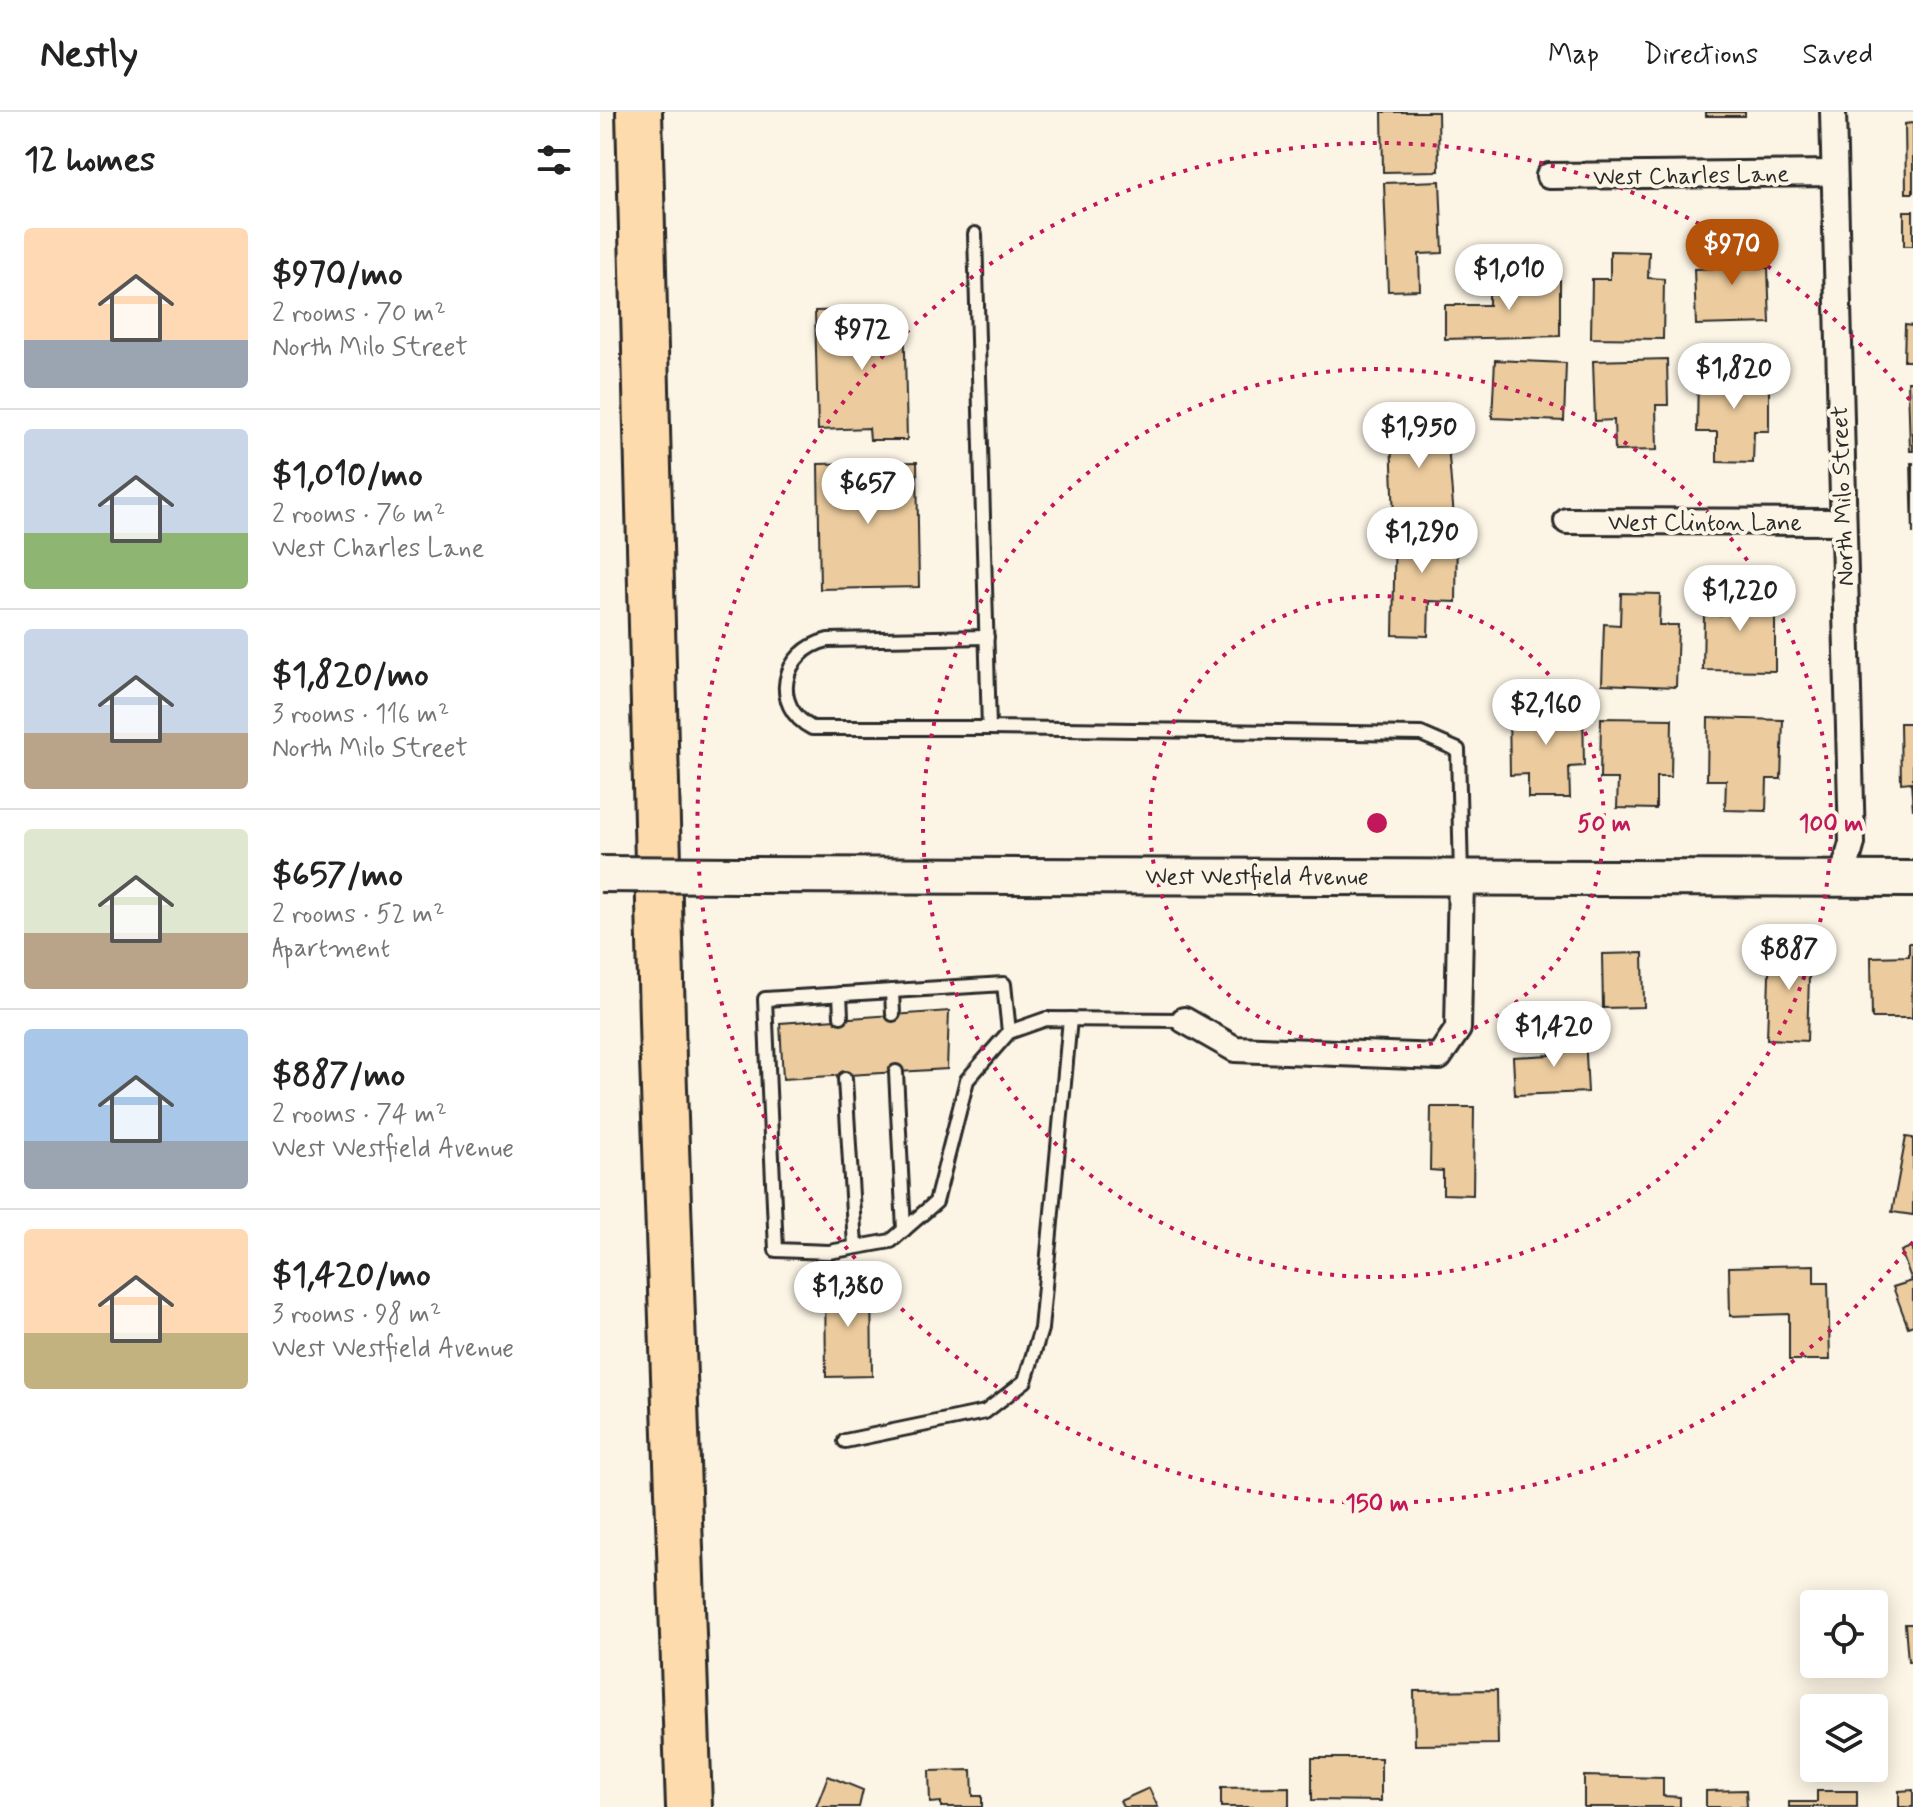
<!DOCTYPE html>
<html lang="en">
<head>
<meta charset="utf-8">
<style>
  body { margin:0; font-family:Mynerve,sans-serif; background:#f2f2f2; color:#222; height:100vh; display:flex; flex-direction:column; font-size:30px; white-space:nowrap }
  * { box-sizing:border-box; margin:0 }
  p { font-size:26px; color:#767676 }
  .icon { flex:none; width:44px; height:44px; fill:none; stroke:currentColor; stroke-width:2; stroke-linecap:round; stroke-linejoin:round }
  .map { position:relative; flex:1; overflow:hidden }
  .sheet { display:flex; flex-direction:column; background:#fff; width:600px }
  .sheet>* { flex:none }
  .buttons { position:absolute; left:1200px; top:1478px; display:grid; gap:16px }
  .buttons a { display:grid; place-items:center; width:88px; height:88px; border-radius:8px; background:#fff; box-shadow:0 4px 20px #0003; font-size:40px }
  .price { position:absolute; translate:-50% -68px; padding:0 18px; border-radius:28px; background:#fff; color:#222; font-size:26px; line-height:52px; filter:drop-shadow(0 2px 4px #0008) }
  .price::after { content:''; position:absolute; left:50%; top:48px; width:24px; height:18px; margin-left:-12px; background:inherit; clip-path:polygon(0 0,100% 0,50% 100%) }
  .price.on { background:#b45309; color:#fff }
  ul { padding:0; list-style:none }
  li { display:flex; align-items:center; gap:24px; height:200px; padding:0 24px }
  li+li { border-top:2px solid #e0e0e0 }
  li span { display:grid; place-items:center; flex:none; width:224px; height:160px; border-radius:8px; color:#555 }
  li>.icon { margin-inline-start:auto }
  span .icon { width:96px; height:96px; fill:#fffc; stroke-width:1 }
  li b { font-size:34px }
  h2 { display:flex; justify-content:space-between; align-items:center; height:96px; padding:0 24px; font-size:34px }
  header { display:flex; align-items:center; gap:48px; box-sizing:border-box; height:112px; padding:0 40px; background:#fff; border-bottom:2px solid #e0e0e0 }
  header strong { font-size:38px }
  nav { display:flex; gap:44px; margin-inline-start:auto; font-size:28px }
  main { display:flex; flex:1; min-height:0 }
  .map>svg:first-child { display:block }
  .building { fill:#eccc9e; stroke:#2b2b2b; stroke-width:2 }
  .lines { fill:none; stroke-linecap:round; stroke-linejoin:round }
  .lane-casing { stroke:#2b2b2b; stroke-width:18 }
  .street-casing { stroke:#2b2b2b; stroke-width:30 }
  .secondary-casing { stroke:#2b2b2b; stroke-width:40 }
  .highway-casing { stroke:#2b2b2b; stroke-width:50 }
  .lane { stroke:#fcf5e5; stroke-width:12 }
  .street { stroke:#fcf5e5; stroke-width:24 }
  .secondary { stroke:#fcf5e5; stroke-width:34 }
  .highway { stroke:#fedbac; stroke-width:44 }
  .secondary-bridge-casing { stroke:#2b2b2b; stroke-width:40; stroke-linecap:butt }
  .secondary-bridge { stroke:#fcf5e5; stroke-width:34 }
  .ring { fill:none; stroke:#c2185b; stroke-width:4; stroke-dasharray:4 8 }
  .labels { text-anchor:middle; stroke-width:8; stroke-linejoin:round; paint-order:stroke }
  .street-label { font-size:24px; fill:#2b2b2b; stroke:#fcf5e5 }
  .centre { fill:#c2185b; stroke:#fcf5e5; stroke-width:4 }
  .ring-label { font-size:24px; text-anchor:middle; font-weight:bold; fill:#c2185b; stroke:#fcf5e5; stroke-width:8; stroke-linejoin:round; paint-order:stroke }
</style>
</head>
<body>
<header>
<strong>Nestly</strong>
<nav><a>Map</a><a>Directions</a><a>Saved</a></nav>
</header>
<main>
<section class="sheet">
<h2>12 homes<svg class="icon" aria-label="filters" viewBox="0 0 24 24"><path d="M4 7h16M4 17h16"/><circle cx="9" cy="7" r="2"/><circle cx="15" cy="17" r="2"/></svg></h2>
<ul>
<li><span style="background:linear-gradient(#ffd9b3 70%,#9aa5b1 0)"><svg class="icon" aria-label="home" viewBox="0 0 24 24"><path d="M3 11l9-7 9 7M6 9v11h12V9"/></svg></span><div><b>$970/mo</b><p>2 rooms · 70 m²</p><p>North Milo Street</p></div></li>
<li><span style="background:linear-gradient(#c9d6e8 65%,#8fb573 0)"><svg class="icon" aria-label="home" viewBox="0 0 24 24"><path d="M3 11l9-7 9 7M6 9v11h12V9"/></svg></span><div><b>$1,010/mo</b><p>2 rooms · 76 m²</p><p>West Charles Lane</p></div></li>
<li><span style="background:linear-gradient(#c9d6e8 65%,#b9a48a 0)"><svg class="icon" aria-label="home" viewBox="0 0 24 24"><path d="M3 11l9-7 9 7M6 9v11h12V9"/></svg></span><div><b>$1,820/mo</b><p>3 rooms · 116 m²</p><p>North Milo Street</p></div></li>
<li><span style="background:linear-gradient(#dfe7d0 65%,#b9a48a 0)"><svg class="icon" aria-label="home" viewBox="0 0 24 24"><path d="M3 11l9-7 9 7M6 9v11h12V9"/></svg></span><div><b>$657/mo</b><p>2 rooms · 52 m²</p><p>Apartment</p></div></li>
<li><span style="background:linear-gradient(#a9c7e8 70%,#9aa5b1 0)"><svg class="icon" aria-label="home" viewBox="0 0 24 24"><path d="M3 11l9-7 9 7M6 9v11h12V9"/></svg></span><div><b>$887/mo</b><p>2 rooms · 74 m²</p><p>West Westfield Avenue</p></div></li>
<li><span style="background:linear-gradient(#ffd9b3 65%,#c2b280 0)"><svg class="icon" aria-label="home" viewBox="0 0 24 24"><path d="M3 11l9-7 9 7M6 9v11h12V9"/></svg></span><div><b>$1,420/mo</b><p>3 rooms · 98 m²</p><p>West Westfield Avenue</p></div></li>
</ul>
</section>
<div class="map">
<svg width="1313" height="1695" viewBox="0 0 1313 1695">
  <rect width="100%" height="100%" fill="#fcf5e5"/>
  <filter id="ink" filterUnits="userSpaceOnUse"><feTurbulence type="fractalNoise" baseFrequency=".0125" numOctaves="2"/><feDisplacementMap in="SourceGraphic" scale="16" xChannelSelector="R" yChannelSelector="G"/><feConvolveMatrix kernelMatrix="1 2 1 2 8 2 1 2 1" color-interpolation-filters="sRGB"/></filter>
  <g filter="url(#ink)">
    <!-- building -->
    <g class="building">
      <polygon points="782,0 838,0 839,59 783,60"/>
      <rect x="1106" y="0" width="39" height="4"/>
      <polygon points="1313,11 1313,81 1306,81 1305,12"/>
      <polygon points="840,69 843,141 819,142 820,178 788,179 784,71"/>
      <rect x="1304" y="99" width="9" height="35"/>
      <polygon points="1149,124 1149,156 1168,156 1170,211 1096,213 1094,157 1122,156 1122,143 1110,143 1109,125"/>
      <polygon points="1010,139 1049,140 1048,166 1064,167 1063,227 991,226 992,167 1010,167"/>
      <polygon points="889,168 960,168 960,224 845,227 845,193 889,193"/>
      <polygon points="304,197 307,328 270,328 269,316 218,318 215,199"/>
      <polygon points="1305,213 1313,214 1313,249 1304,249"/>
      <polygon points="1067,247 1068,293 1056,293 1057,338 1015,339 1014,308 995,309 993,249"/>
      <polygon points="895,248 966,251 964,309 892,306"/>
      <polygon points="1098,259 1169,260 1169,319 1154,319 1153,351 1117,350 1117,320 1097,320"/>
      <polygon points="1308,269 1313,269 1313,339 1310,339"/>
      <polygon points="823,296 825,334 848,333 854,406 794,408 790,297"/>
      <polygon points="317,350 319,475 220,477 218,352"/>
      <polygon points="1311,351 1313,351 1313,422"/>
      <polygon points="795,414 857,415 856,490 829,489 828,524 793,523"/>
      <polygon points="1122,471 1159,472 1159,503 1175,503 1175,559 1103,558 1104,503 1121,503"/>
      <polygon points="1021,481 1060,482 1059,513 1078,513 1076,575 1002,572 1004,512 1020,513"/>
      <polygon points="983,594 984,654 969,655 970,686 928,686 928,662 910,663 909,595"/>
      <polygon points="1001,606 1072,607 1071,665 1056,665 1056,697 1017,696 1018,667 1000,667"/>
      <polygon points="1108,606 1183,608 1181,667 1167,667 1166,699 1125,698 1126,668 1107,668"/>
      <polygon points="1300,611 1313,611 1313,698 1311,670 1301,671"/>
      <polygon points="1170,831 1210,832 1207,929 1167,927"/>
      <polygon points="1309,831 1313,831 1312,906 1272,906 1271,845 1309,844"/>
      <polygon points="1043,841 1044,895 1003,896 1002,842"/>
      <polygon points="349,899 347,957 183,967 180,911"/>
      <polygon points="985,924 988,980 915,983 913,945 950,943 950,926"/>
      <polygon points="831,995 874,995 873,1083 843,1082 843,1059 830,1058"/>
      <polygon points="1306,1025 1313,1026 1313,1103 1292,1100"/>
      <polygon points="1313,1134 1313,1213 1308,1215 1293,1175 1312,1169 1301,1139"/>
      <polygon points="1214,1153 1214,1171 1228,1171 1230,1248 1189,1248 1189,1202 1130,1204 1129,1155"/>
      <polygon points="225,1169 271,1169 272,1264 226,1265"/>
      <polygon points="1305,1512 1313,1512 1313,1549 1308,1549"/>
      <polygon points="897,1578 898,1632 815,1633 814,1579"/>
      <polygon points="712,1646 781,1646 781,1689 712,1688"/>
      <polygon points="372,1658 373,1684 382,1684 382,1695 341,1695 341,1690 330,1691 329,1659"/>
      <polygon points="228,1664 263,1678 259,1695 216,1695"/>
      <polygon points="984,1664 1063,1666 1063,1684 1080,1685 1080,1695 984,1695"/>
      <polygon points="689,1675 689,1695 621,1695 621,1676"/>
      <polygon points="549,1676 558,1695 523,1695 520,1689"/>
      <polygon points="1146,1678 1147,1695 1106,1695 1106,1679"/>
      <polygon points="1313,1678 1313,1695 1299,1695 1299,1679"/>
      <polygon points="1217,1679 1257,1679 1257,1695 1189,1695 1189,1690 1217,1690"/>
    </g>
    <g class="lines">
      <!-- lane casing -->
      <g class="lane-casing">
        <g id="lane">
          <polyline points="375,122 389,616 821,622 858,638 861,764"/>
          <path d="M387,525L228,528C181,539 170,594 212,616H389"/>
          <polyline points="292,879 293,902"/>
          <polyline points="240,882 241,904"/>
          <polyline points="409,920 404,872 165,887 176,1138 229,1140 291,1129 336,1090 367,968 409,920 446,907 584,908"/>
          <polyline points="296,960 304,1118"/>
          <polyline points="245,967 255,1134"/>
          <polyline points="245,1329 385,1300 425,1269 441,1217 470,907"/>
        </g>
      </g>
      <!-- street casing -->
      <g class="street-casing">
        <g id="street">
          <polyline points="1233,0 1252,731 1242,767"/>
          <polyline points="949,64 1234,61"/>
          <polyline points="967,409 1243,410"/>
          <polyline points="584,908 635,937 839,945 858,917 861,765"/>
        </g>
      </g>
      <!-- secondary casing -->
      <g class="secondary-casing">
        <polyline id="secondary" points="137,763 1313,767"/>
      </g>
      <!-- highway casing -->
      <g class="highway-casing">
        <polyline id="highway" points="39,0 63,948 89,1695"/>
      </g>
      <!-- lane -->
      <use href="#lane" class="lane"/>
      <!-- street -->
      <use href="#street" class="street"/>
      <!-- secondary -->
      <use href="#secondary" class="secondary"/>
      <!-- highway -->
      <use href="#highway" class="highway"/>
      <!-- secondary-bridge casing -->
      <g class="secondary-bridge-casing">
        <polyline id="secondary-bridge" points="0,762 137,763"/>
      </g>
      <!-- secondary-bridge -->
      <use href="#secondary-bridge" class="secondary-bridge"/>
    </g>
  </g>
  <!-- distance rings -->
  <g class="ring">
    <circle cx="777" cy="711" r="227"/>
    <circle cx="777" cy="711" r="454"/>
    <path d="M1313 1130A680 680 0 1 1 1313 292"/>
  </g>
  <g class="labels">
    <!-- street labels -->
    <g class="street-label">
      <text transform="translate(1091 63) rotate(-1)" y="8">West Charles Lane</text>
      <text transform="translate(1242 384) rotate(-92)" y="8">North Milo Street</text>
      <text x="1105" y="418">West Clinton Lane</text>
      <text x="657" y="772">West Westfield Avenue</text>
    </g>
  </g>
  <circle cx="777" cy="711" r="12" class="centre"/>
  <g class="ring-label">
    <text x="1004" y="719">50 m</text>
    <text x="1231" y="719">100 m</text>
    <text x="777" y="1399">150 m</text>
  </g>
</svg>
<div class="buttons">
<a><svg class="icon" aria-label="locate" viewBox="0 0 24 24"><circle cx="12" cy="12" r="6"/><path d="M12 2v4M12 18v4M2 12h4M18 12h4"/></svg></a>
<a><svg class="icon" aria-label="layers" viewBox="0 0 24 24"><path d="M12 4l9 5-9 5-9-5zM3 14l9 5 9-5"/></svg></a>
</div>
<b class="price on" style="left:1132px;top:175px">$970</b>
<b class="price" style="left:909px;top:200px">$1,010</b>
<b class="price" style="left:262px;top:260px">$972</b>
<b class="price" style="left:1134px;top:299px">$1,820</b>
<b class="price" style="left:819px;top:358px">$1,950</b>
<b class="price" style="left:268px;top:414px">$657</b>
<b class="price" style="left:822px;top:463px">$1,290</b>
<b class="price" style="left:1140px;top:521px">$1,220</b>
<b class="price" style="left:946px;top:635px">$2,160</b>
<b class="price" style="left:1189px;top:880px">$887</b>
<b class="price" style="left:954px;top:957px">$1,420</b>
<b class="price" style="left:248px;top:1217px">$1,380</b>
</div>
</main>
</body>
</html>
